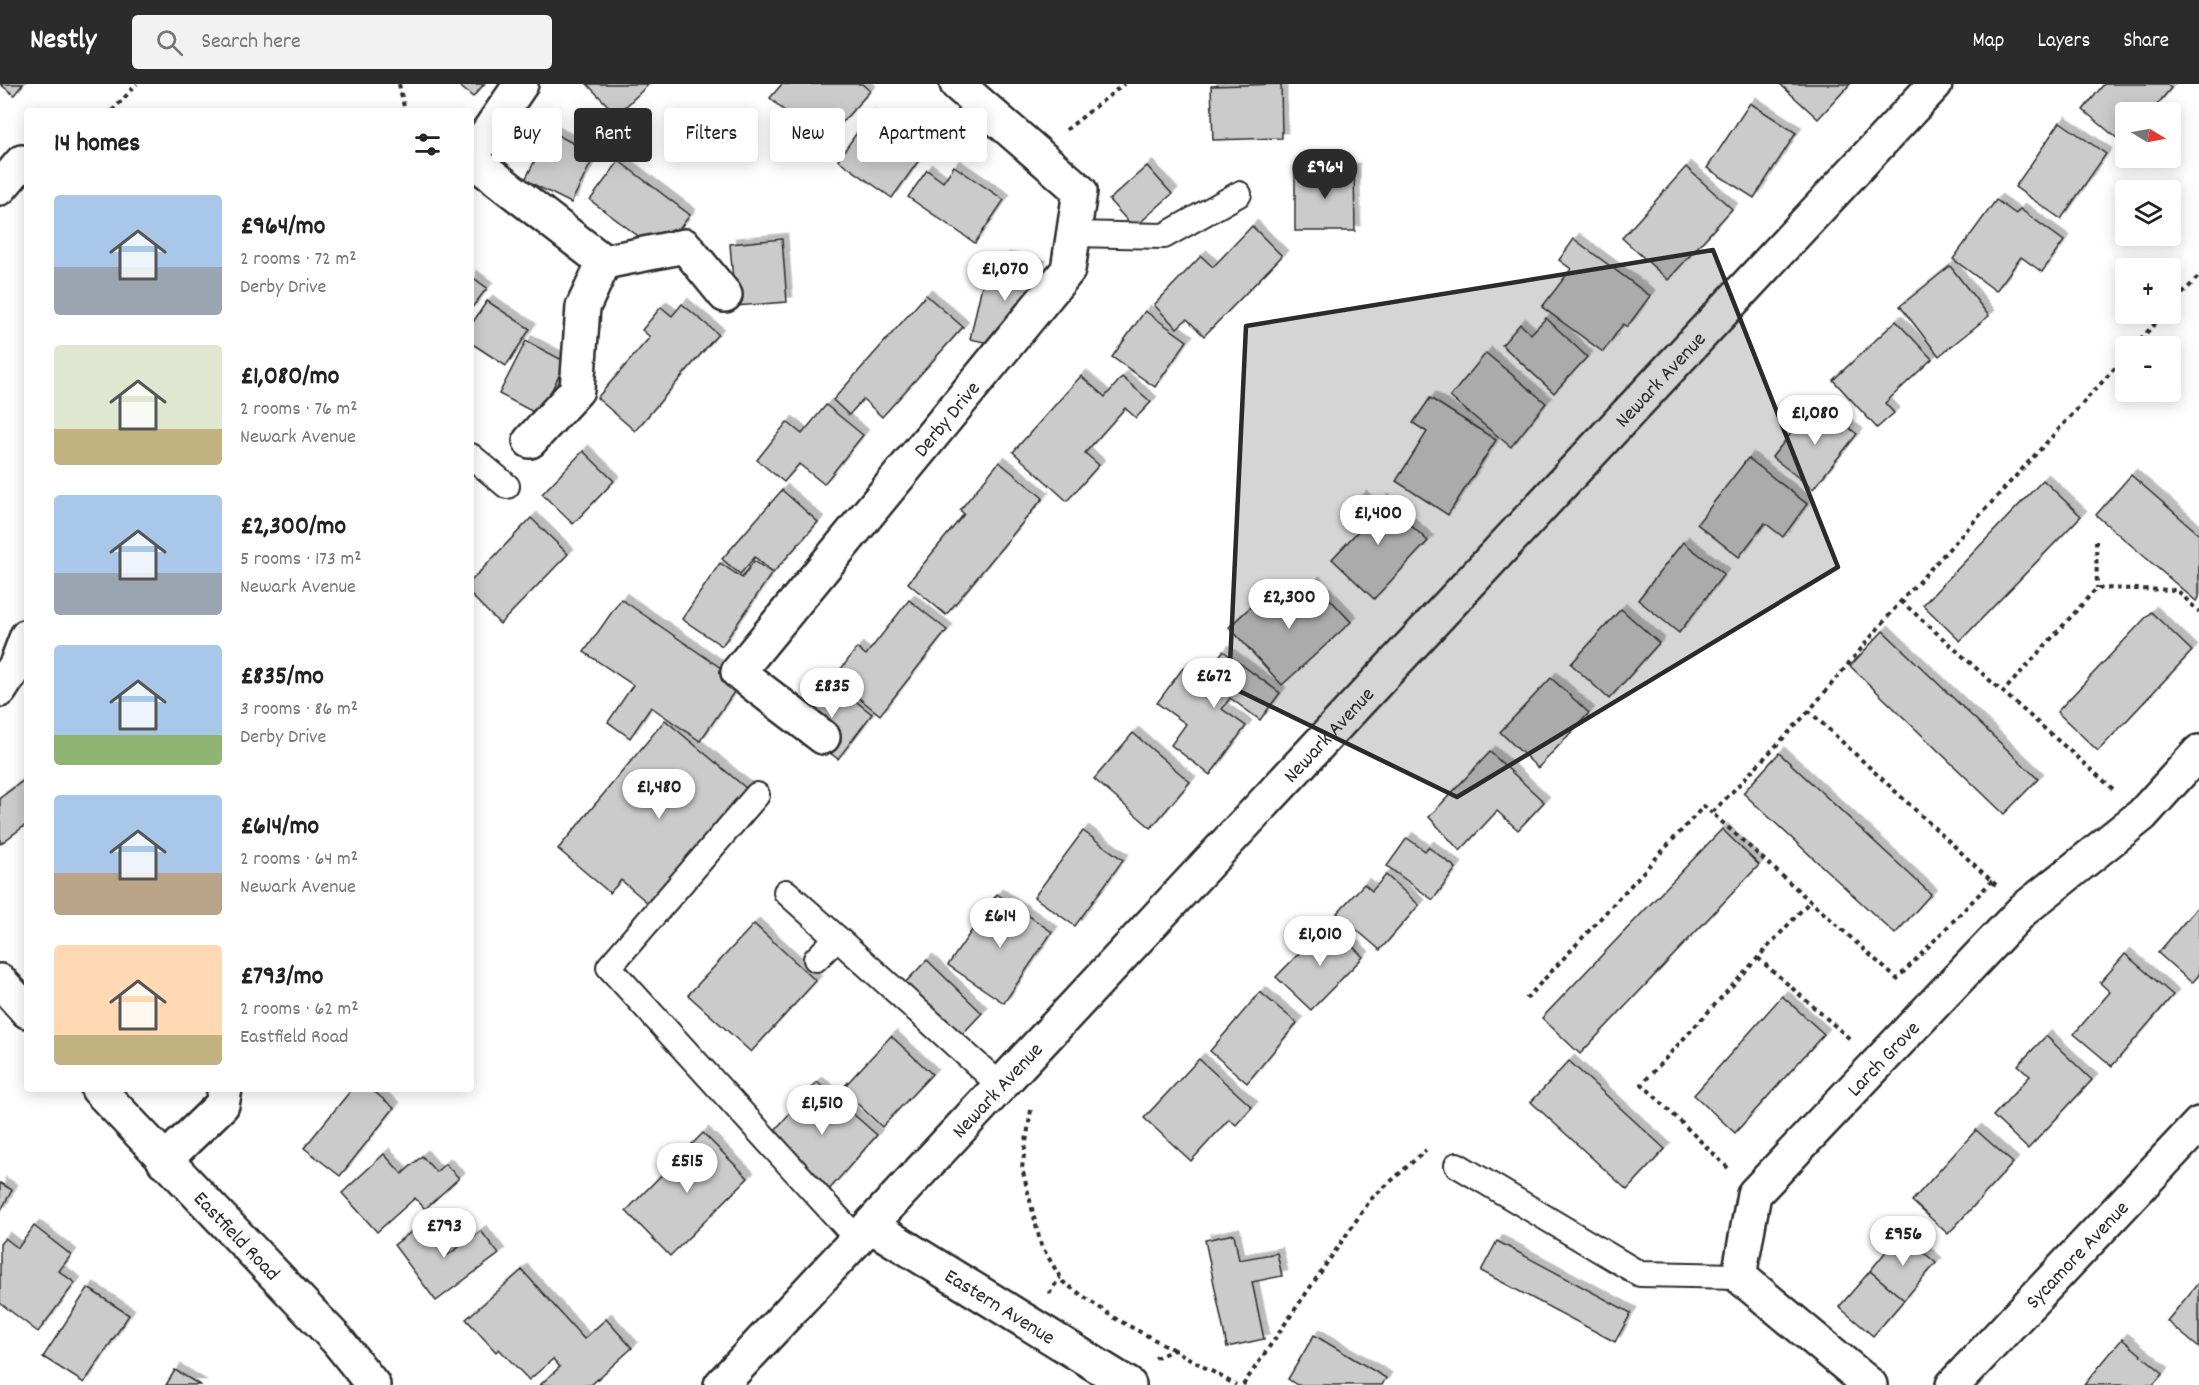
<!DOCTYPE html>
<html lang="en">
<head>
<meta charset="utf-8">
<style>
  body { margin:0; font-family:Dekko,sans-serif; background:#f2f2f2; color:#222; height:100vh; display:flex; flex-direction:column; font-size:22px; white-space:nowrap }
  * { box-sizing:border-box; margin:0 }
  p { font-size:20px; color:#767676 }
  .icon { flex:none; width:33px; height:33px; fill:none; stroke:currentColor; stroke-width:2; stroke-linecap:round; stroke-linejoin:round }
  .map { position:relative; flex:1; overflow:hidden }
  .panel { position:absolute; left:24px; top:24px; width:450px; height:984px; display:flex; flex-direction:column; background:#fff; border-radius:6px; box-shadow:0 3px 15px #0003 }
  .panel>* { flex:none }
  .banner { position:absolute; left:492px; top:24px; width:570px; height:54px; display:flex; gap:12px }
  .needle { width:39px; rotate:100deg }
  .fabs { position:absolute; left:2115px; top:18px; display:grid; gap:12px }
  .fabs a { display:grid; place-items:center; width:66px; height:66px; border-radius:6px; background:#fff; box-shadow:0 3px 15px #0003; font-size:30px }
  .price { position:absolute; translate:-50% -51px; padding:0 14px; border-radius:21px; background:#fff; color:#222; font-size:20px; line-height:39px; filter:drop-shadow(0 2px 3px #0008) }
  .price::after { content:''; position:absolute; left:50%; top:36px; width:18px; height:14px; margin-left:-9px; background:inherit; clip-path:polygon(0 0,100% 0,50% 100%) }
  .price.active { background:#2b2b2b; color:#fff }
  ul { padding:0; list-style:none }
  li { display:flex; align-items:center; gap:18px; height:150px; padding:0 30px }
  li span { display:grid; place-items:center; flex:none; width:168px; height:120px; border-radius:6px; color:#555 }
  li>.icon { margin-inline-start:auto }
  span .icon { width:72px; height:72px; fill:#fffc; stroke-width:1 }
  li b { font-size:26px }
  h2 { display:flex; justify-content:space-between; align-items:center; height:72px; padding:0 30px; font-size:26px }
  .chip { padding:0 21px; border-radius:6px; background:#fff; box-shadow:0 3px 15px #0003; font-size:21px; line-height:54px }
  .chip.active { background:#2b2b2b; color:#fff }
  header { display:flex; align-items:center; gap:36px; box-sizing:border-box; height:84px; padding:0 30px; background:#2b2b2b; color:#fff }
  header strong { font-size:28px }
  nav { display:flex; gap:33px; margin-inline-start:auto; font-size:21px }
  .search { width:420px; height:54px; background:#f2f2f2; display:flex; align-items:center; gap:15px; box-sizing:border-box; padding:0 21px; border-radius:6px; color:#767676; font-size:22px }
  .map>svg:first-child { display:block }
  .building { fill:#cbcbcb; stroke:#2b2b2b; stroke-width:1.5; filter:url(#shadow) }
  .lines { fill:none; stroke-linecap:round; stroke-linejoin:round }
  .service-casing { stroke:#2b2b2b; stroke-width:28 }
  .minor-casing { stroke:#2b2b2b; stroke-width:38 }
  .tertiary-casing { stroke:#2b2b2b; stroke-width:38 }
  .path { stroke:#2b2b2b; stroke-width:4; stroke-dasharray:4.5 4.5; stroke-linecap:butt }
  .service { stroke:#fff; stroke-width:24 }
  .minor { stroke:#fff; stroke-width:33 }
  .tertiary { stroke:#fff; stroke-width:33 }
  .marked { fill:#2b2b2b; fill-opacity:0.2; stroke:#2b2b2b; stroke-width:4.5; stroke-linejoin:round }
  .labels { text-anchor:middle; stroke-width:4.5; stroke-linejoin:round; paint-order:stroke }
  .street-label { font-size:21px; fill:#2b2b2b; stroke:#fff }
</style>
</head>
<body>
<header>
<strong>Nestly</strong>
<div class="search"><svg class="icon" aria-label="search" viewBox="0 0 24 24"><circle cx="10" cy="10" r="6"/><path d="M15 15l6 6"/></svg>Search here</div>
<nav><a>Map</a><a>Layers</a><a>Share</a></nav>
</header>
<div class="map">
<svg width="2199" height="1301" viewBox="0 0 2199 1301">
  <defs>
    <filter id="shadow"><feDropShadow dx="5.5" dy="-5.5" stdDeviation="0" flood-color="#0004"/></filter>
  </defs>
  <rect width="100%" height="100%" fill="#fff"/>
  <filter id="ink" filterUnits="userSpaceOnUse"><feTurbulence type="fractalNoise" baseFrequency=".0167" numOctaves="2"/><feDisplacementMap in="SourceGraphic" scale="12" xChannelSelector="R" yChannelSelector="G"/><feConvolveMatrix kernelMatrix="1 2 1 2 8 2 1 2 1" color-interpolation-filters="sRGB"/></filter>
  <g filter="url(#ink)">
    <!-- building -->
    <g class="building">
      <polygon points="0,0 23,0 14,11"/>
      <polygon points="457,0 484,0 473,13"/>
      <polygon points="587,0 649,0 617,31"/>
      <polygon points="782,0 862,0 870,7 822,61 770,14"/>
      <polygon points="1281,0 1282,54 1213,56 1211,2"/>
      <polygon points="1780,0 1850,0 1818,35"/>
      <polygon points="2104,0 2166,0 2171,4 2151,28 2126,28 2125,61 2083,26"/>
      <polygon points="1750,19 1796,49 1754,114 1707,84"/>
      <polygon points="869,31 924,69 892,114 838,76"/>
      <polygon points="2060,38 2106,70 2061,135 2015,103"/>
      <polygon points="550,47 595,71 571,119 525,96"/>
      <polygon points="619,77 690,131 661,169 590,116"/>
      <polygon points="954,82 1004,116 975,159 908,113 927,86 943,98"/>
      <polygon points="1147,82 1172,110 1134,144 1109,116"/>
      <polygon points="1686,83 1732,125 1668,196 1622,154"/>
      <polygon points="1295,84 1354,85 1355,147 1295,147"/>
      <polygon points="1996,116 2016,130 2020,125 2064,157 2042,188 2021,173 1996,207 1953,175"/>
      <polygon points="1252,142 1282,172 1204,252 1187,235 1177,244 1154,221 1201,172 1213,183"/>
      <polygon points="782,155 787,218 735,222 730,160"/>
      <polygon points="1574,155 1650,212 1627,243 1623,240 1603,268 1542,223 1571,185 1559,176"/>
      <polygon points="1004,174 1040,182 1029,235 1003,262 970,255 985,188 1001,192"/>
      <polygon points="1950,182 1989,232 1939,272 1900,222"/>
      <polygon points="471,192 487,204 471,225"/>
      <polygon points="926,211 963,243 882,333 863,315 849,331 833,316"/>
      <polygon points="487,217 530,245 506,282 471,259 471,241"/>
      <polygon points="682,220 718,250 635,347 597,314 650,253 642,246 661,223 672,232"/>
      <polygon points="1145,227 1187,257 1155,303 1112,273"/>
      <polygon points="1546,234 1587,273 1554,309 1502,261 1520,240 1531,250"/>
      <polygon points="1896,237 1932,275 1885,319 1894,329 1877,344 1833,296"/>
      <polygon points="526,257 566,278 539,331 499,310"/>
      <polygon points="1486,269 1546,319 1511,363 1450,313"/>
      <polygon points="1081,292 1105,313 1122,293 1151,318 1136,334 1125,324 1085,369 1099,381 1067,417 1013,368"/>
      <polygon points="1430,314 1496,356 1448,431 1396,397 1427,348 1413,339"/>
      <polygon points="1816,318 1857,350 1813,405 1772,373"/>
      <polygon points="826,321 863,351 824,400 799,380 784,398 757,376 787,338 802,350"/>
      <polygon points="583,367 614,397 573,440 542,410"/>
      <polygon points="1748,374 1807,420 1783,453 1765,439 1739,473 1697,440"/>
      <polygon points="999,378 1043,414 946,531 908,499 964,430 960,426"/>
      <polygon points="2131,391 2199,450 2199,514 2196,517 2096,431"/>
      <polygon points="2043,396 2081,432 1960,557 1923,521"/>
      <polygon points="782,406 818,438 773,489 755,473 740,490 722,475"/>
      <polygon points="1361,413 1375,425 1383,416 1428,457 1374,515 1332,475 1361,444 1346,430"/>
      <polygon points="531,434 568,470 500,540 471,511 471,497"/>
      <polygon points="1683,458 1724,490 1679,549 1638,516"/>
      <polygon points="754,477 772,489 722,562 682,535 720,479 742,494"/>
      <polygon points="1314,498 1351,538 1282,601 1229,543 1271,504 1288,522"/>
      <polygon points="621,515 741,598 700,657 651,623 630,654 608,638 633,601 584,568"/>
      <polygon points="909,516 947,546 880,631 834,594 857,564 866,571"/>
      <polygon points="1621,525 1659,559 1609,615 1571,580"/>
      <polygon points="2151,528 2192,567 2098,667 2057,628"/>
      <polygon points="1883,547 2038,695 2004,730 1850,582"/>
      <polygon points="1223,567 1280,609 1260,636 1230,614 1222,625 1246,642 1210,691 1171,661 1186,640 1157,619 1183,584 1201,598"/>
      <polygon points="1551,594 1589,629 1538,684 1500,648"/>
      <polygon points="827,595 872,630 838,675 793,641"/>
      <polygon points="665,636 759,715 662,831 621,796 610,809 558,765"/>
      <polygon points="1133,649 1190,698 1151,744 1094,695"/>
      <polygon points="1490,668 1544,718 1518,746 1497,727 1460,767 1429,733"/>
      <polygon points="1779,669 1931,810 1895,850 1743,709"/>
      <polygon points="27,694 27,740 0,760 0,714"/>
      <polygon points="1722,745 1759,781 1580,970 1542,934"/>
      <polygon points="1083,747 1123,776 1075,842 1034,813"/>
      <polygon points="1407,754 1425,767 1428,763 1456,784 1433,816 1387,782"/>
      <polygon points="1386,791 1419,821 1380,866 1337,829 1364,800 1372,807"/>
      <polygon points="997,810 1052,848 1004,919 948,881"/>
      <polygon points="2199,821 2199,891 2192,899 2158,869"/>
      <polygon points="1329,839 1363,873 1311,926 1276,893"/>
      <polygon points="754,840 816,897 751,968 688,911"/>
      <polygon points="2125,870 2173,911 2112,982 2074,950 2110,908 2100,899"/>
      <polygon points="927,876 982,929 951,962 895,909"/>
      <polygon points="1260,908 1297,939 1247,999 1210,967"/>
      <polygon points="1782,912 1824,950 1735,1049 1694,1011"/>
      <polygon points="891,952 932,990 882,1043 842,1005"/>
      <polygon points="2046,952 2092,996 2028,1065 1993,1032 2030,992 2018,981"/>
      <polygon points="1199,975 1252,1023 1236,1041 1229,1035 1191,1077 1144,1034"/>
      <polygon points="1569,977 1665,1065 1627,1106 1531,1018"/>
      <polygon points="817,998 877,1051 828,1107 768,1054"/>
      <polygon points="352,1005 371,1005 394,1024 340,1092 304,1064"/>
      <polygon points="1976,1046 2013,1079 1948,1150 1912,1117"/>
      <polygon points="703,1049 748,1094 670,1172 626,1127"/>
      <polygon points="384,1070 402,1090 422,1072 436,1088 445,1080 459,1094 425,1125 415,1114 377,1148 342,1109"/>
      <polygon points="0,1099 12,1106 0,1128"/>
      <polygon points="425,1138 448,1171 481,1147 499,1170 436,1217 394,1161"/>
      <polygon points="34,1142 71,1171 59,1187 75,1199 38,1248 0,1219 0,1160 5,1154 18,1164"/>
      <polygon points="1901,1149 1936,1179 1904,1216 1870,1187"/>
      <polygon points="1234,1150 1239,1176 1277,1169 1282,1192 1252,1198 1264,1255 1227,1263 1205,1156"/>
      <polygon points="1497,1157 1631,1229 1615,1258 1481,1187"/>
      <polygon points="522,1186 584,1255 606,1235 632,1264 591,1301 540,1301 560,1283 553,1275 529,1296 499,1265 496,1268 466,1235"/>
      <polygon points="1870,1187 1904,1216 1873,1252 1839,1223"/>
      <polygon points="2199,1198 2199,1264 2167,1237"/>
      <polygon points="88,1204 129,1231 84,1299 43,1273"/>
      <polygon points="1314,1251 1386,1294 1382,1301 1297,1301 1288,1295"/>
      <polygon points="2122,1255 2163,1289 2153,1301 2084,1301"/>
      <polygon points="175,1286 200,1301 166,1301"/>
    </g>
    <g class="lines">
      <!-- service casing -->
      <g class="service-casing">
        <g id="service">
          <polyline points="1073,150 1164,152 1239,110"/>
          <polyline points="471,372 507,402"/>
          <polyline points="757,711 609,883 858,1156"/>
          <polyline points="786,808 1000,1001"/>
          <polyline points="816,875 837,854"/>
          <polyline points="1457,1081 1640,1190 1739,1192"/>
        </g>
      </g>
      <!-- minor casing -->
      <g class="minor-casing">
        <g id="minor">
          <polyline points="471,73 521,0"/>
          <polyline points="471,75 604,178 685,162 725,211"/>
          <polyline points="0,104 22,78"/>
          <polyline points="530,357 577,306 583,223 604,178"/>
          <polyline points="0,606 16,581 27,552"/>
          <path id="s1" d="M823,653L738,588L1068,186L1080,107L957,0"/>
          <polyline points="164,1077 222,1021 225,1005"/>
          <path id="s2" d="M1870,1301L1739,1192L1754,1110L2023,826L2142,731L2199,668"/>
          <path id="s3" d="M1953,1301L2199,1040"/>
        </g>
      </g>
      <!-- tertiary casing -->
      <g class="tertiary-casing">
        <g id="tertiary">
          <polyline points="0,897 27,927"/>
          <path id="s4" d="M98,1005L337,1256L373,1301"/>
          <path id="s5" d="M871,1142L1129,1301"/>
          <path id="s6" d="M721,1301L1935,0"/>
        </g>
      </g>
      <!-- path -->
      <g class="path">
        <polyline points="399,0 405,27"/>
        <polyline points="112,27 137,0"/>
        <polyline points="1066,46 1124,0"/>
        <polyline points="2170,223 2199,192"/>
        <polyline points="2134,262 2164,230"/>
        <polyline points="2096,457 2097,504"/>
        <polyline points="1901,517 2003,608"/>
        <polyline points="1809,627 1712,729 1897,895 1992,797"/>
        <polyline points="2113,705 2003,608 2097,504 2177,506 2199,528"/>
        <polyline points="1996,801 1809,627 1901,517 2126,272"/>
        <polyline points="1758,874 1850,955"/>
        <polyline points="1526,915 1704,722 1712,729"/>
        <polyline points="1031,1026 1022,1084 1041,1161 1063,1198 1116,1235 1174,1266"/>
        <polyline points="1728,1084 1642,1000 1810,817"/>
        <polyline points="1049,1210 1060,1193"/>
        <polyline points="1155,1274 1174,1266 1236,1301"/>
        <polyline points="1243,1301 1371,1115 1426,1066"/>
      </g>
      <!-- service -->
      <use href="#service" class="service"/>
      <!-- minor -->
      <use href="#minor" class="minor"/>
      <!-- tertiary -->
      <use href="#tertiary" class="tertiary"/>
    </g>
  </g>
  <!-- marked area -->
  <path class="marked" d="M1713,166L1838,483L1457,713L1229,602L1246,242Z"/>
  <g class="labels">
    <!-- street labels -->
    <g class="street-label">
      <text dy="7" stroke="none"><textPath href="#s6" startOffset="1376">Newark Avenue</textPath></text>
      <text dy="7" stroke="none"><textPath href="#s1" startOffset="435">Derby Drive</textPath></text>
      <text dy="7" stroke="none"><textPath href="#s6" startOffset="890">Newark Avenue</textPath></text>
      <text dy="7" stroke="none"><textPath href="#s2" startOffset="441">Larch Grove</textPath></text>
      <text dy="7" stroke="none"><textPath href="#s6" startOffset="404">Newark Avenue</textPath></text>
      <text dy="7" stroke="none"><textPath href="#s4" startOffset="202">Eastfield Road</textPath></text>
      <text dy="7" stroke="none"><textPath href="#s3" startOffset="180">Sycamore Avenue</textPath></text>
      <text dy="7" stroke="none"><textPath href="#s5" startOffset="152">Eastern Avenue</textPath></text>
    </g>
  </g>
</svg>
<div class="fabs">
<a><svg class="needle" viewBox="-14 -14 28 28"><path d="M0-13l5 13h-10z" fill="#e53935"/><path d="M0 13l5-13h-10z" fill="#767676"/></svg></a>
<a><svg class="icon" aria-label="layers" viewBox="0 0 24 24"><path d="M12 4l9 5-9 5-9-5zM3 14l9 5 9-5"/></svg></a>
<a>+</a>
<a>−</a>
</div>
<b class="price active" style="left:1325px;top:116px">£964</b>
<b class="price" style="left:1005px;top:218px">£1,070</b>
<b class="price" style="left:1815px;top:362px">£1,080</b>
<b class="price" style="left:1378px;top:462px">£1,400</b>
<b class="price" style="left:1289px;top:546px">£2,300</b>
<b class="price" style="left:1214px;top:625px">£672</b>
<b class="price" style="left:832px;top:635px">£835</b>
<b class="price" style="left:659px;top:736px">£1,480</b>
<b class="price" style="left:1000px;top:865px">£614</b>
<b class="price" style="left:1320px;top:883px">£1,010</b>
<b class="price" style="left:822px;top:1052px">£1,510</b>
<b class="price" style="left:687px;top:1110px">£515</b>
<b class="price" style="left:444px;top:1175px">£793</b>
<b class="price" style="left:1903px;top:1183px">£956</b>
<div class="banner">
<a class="chip">Buy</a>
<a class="chip active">Rent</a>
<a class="chip">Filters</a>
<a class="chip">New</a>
<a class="chip">Apartment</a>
</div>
<section class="panel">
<h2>14 homes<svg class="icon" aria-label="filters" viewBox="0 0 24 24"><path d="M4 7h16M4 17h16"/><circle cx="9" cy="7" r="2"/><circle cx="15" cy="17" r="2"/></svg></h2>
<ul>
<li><span style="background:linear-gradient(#a9c7e8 60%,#9aa5b1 0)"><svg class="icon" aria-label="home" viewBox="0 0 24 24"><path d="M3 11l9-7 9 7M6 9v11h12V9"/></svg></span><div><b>£964/mo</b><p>2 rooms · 72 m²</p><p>Derby Drive</p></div></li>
<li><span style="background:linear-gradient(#dfe7d0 70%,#c2b280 0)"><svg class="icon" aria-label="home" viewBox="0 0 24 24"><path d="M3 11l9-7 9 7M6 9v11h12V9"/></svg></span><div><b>£1,080/mo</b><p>2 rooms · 76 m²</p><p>Newark Avenue</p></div></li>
<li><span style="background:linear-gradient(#a9c7e8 65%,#9aa5b1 0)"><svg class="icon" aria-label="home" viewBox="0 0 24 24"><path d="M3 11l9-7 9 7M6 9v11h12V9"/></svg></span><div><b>£2,300/mo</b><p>5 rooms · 173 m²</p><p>Newark Avenue</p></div></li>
<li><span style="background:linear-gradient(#a9c7e8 75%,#8fb573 0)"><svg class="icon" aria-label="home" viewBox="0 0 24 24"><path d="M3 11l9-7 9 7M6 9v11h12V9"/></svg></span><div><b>£835/mo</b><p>3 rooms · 86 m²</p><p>Derby Drive</p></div></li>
<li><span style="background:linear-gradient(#a9c7e8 65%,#b9a48a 0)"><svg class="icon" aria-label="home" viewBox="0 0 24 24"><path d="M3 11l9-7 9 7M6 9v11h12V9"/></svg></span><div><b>£614/mo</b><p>2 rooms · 64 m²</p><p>Newark Avenue</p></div></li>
<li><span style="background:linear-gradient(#ffd9b3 75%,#c2b280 0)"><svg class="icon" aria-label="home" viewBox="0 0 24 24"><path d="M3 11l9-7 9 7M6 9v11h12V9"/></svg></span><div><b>£793/mo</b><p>2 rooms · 62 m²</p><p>Eastfield Road</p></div></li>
</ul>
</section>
</div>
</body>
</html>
